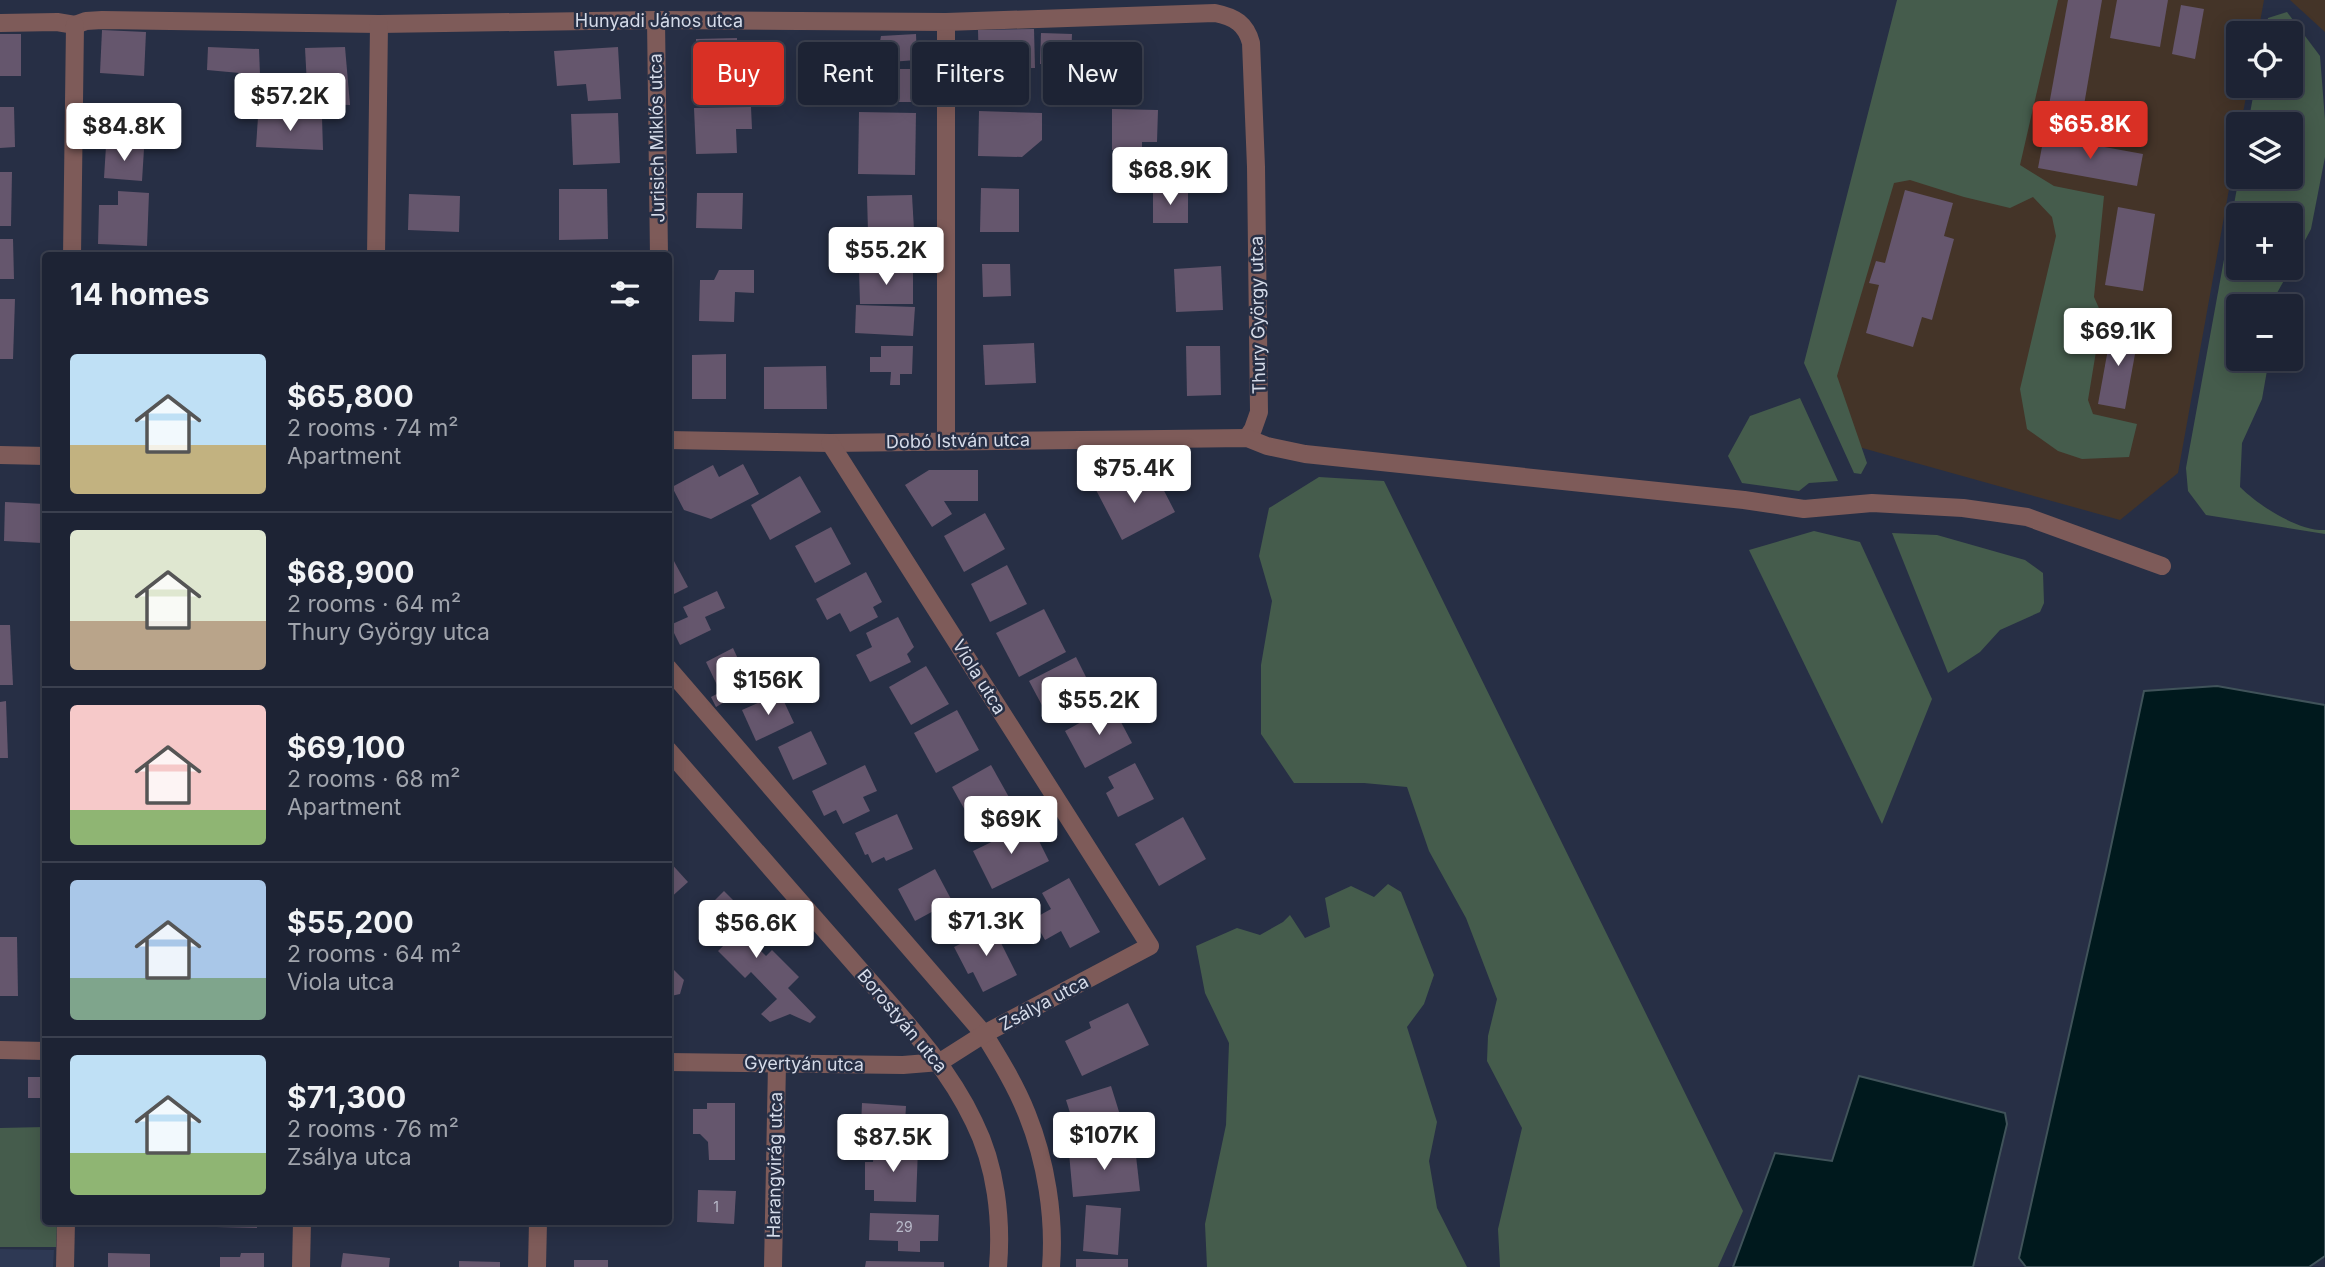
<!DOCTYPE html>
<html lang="en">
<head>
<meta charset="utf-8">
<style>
  body { margin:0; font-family:Inter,sans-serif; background:#2a2f40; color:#f1f3f6; height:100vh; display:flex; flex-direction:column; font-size:26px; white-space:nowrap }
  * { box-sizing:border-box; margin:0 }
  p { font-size:23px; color:#a0a4ac }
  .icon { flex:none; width:38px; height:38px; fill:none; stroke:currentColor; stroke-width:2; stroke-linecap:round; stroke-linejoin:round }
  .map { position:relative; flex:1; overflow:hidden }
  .details { position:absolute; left:42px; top:252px; width:630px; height:973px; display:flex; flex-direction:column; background:#1d2334; border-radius:7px; box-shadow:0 4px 18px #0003,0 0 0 2px #3b404f }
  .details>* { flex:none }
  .guide { position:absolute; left:693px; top:42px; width:665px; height:63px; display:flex; gap:14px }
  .buttons { position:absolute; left:2226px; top:21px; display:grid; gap:14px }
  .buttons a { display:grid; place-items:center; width:77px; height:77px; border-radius:7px; background:#1d2334; box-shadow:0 4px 18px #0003,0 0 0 2px #3b404f; font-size:35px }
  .price { position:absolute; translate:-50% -60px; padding:0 16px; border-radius:7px; background:#fff; color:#222; font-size:23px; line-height:46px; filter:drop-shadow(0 2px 4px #0008) }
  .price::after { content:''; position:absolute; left:50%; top:42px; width:21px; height:16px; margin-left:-10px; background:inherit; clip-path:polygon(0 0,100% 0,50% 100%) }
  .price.selected { background:#d93025; color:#fff }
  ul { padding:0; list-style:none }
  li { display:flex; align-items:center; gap:21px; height:175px; padding:0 28px }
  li+li { border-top:2px solid #3b404f }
  li span { display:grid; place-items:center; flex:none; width:196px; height:140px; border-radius:7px; color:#555 }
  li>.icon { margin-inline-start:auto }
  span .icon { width:84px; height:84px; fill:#fffc; stroke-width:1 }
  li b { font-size:30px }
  h2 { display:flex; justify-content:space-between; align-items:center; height:84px; padding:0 28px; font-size:30px }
  .pill { padding:0 24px; border-radius:7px; background:#1d2334; box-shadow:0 4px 18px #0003,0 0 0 2px #3b404f; font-size:24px; line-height:63px }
  .pill.selected { background:#d93025; color:#fff }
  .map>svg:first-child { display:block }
  .built { fill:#2e3954 }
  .industrial { fill:#443428 }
  .green { fill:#455c4c }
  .water { fill:#00191d; stroke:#40535a; stroke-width:2 }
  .building { fill:#65566d }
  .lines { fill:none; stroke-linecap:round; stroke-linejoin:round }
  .minor { stroke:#7e5b59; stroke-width:18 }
  .labels { text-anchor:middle; stroke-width:5; stroke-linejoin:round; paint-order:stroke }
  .number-label { font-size:14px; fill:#b9baca }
  .street-label { font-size:18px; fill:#d5dbe9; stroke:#272f45 }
</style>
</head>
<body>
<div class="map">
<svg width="2325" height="1267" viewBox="0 0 2325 1267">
  <rect width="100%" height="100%" fill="#272f45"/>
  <!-- built -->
  <polygon class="built" points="0,1249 54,1250 53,1267 0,1267"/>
  <!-- industrial -->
  <g class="industrial">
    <polygon points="2056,0 2264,0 2258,33 2238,33 2238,86 2248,86 2241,124 2238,124 2238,139 2178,473 2120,520 1848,444 1820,375 1901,93"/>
    <polygon points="2290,0 2325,0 2325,32"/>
  </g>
  <!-- green -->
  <g class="green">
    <polygon points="1897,0 2058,0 2020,165 2054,186 2104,196 2094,297 2102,315 2088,400 2093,414 2137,424 2129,457 2082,459 2058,451 2027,429 2020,389 2056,236 2052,217 2033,197 2010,208 1964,197 1910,180 1894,183 1837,376 1867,463 1861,474 1854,473 1804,363"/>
    <path d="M2287,12L2320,56L2325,120V157L2311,229L2291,267V215H2238V268H2291L2277,293L2276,306H2238V359H2269L2262,399L2242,443L2240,487C2259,506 2298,531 2325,530V534L2206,515L2188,491L2186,468L2239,177H2291V124H2248L2255,86H2291V33H2265L2268,18Z"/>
    <polygon points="1800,398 1838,481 1809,483 1799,491 1742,483 1728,456 1750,416"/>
    <polygon points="1319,477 1384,481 1743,1211 1718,1267 1500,1267 1498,1229 1522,1128 1487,1061 1488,1036 1497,999 1466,918 1429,851 1407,787 1364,783 1294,783 1261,734 1261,665 1272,601 1259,556 1269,508"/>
    <polygon points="1814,531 1860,542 1932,699 1882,824 1749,550"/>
    <polygon points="1892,533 1937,535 2025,560 2043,573 2044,603 2040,612 2000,630 1980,652 1948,673"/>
    <polygon points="1388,884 1401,892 1434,975 1424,1004 1407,1027 1437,1122 1429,1161 1437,1208 1467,1267 1207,1267 1205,1224 1226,1125 1229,1043 1205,993 1196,946 1237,928 1260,935 1283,922 1290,915 1305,938 1330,927 1325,898 1351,886 1374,897"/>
    <polygon points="45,1127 46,1222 57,1222 56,1247 0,1247 0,1128"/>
  </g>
  <!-- water -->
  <g class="water">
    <polygon points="2217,686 2325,705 2325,1256 2309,1267 2026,1267 2019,1258 2106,870 2144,691"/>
    <polygon points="1859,1076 2005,1113 2007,1124 1973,1267 1733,1267 1775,1153 1832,1161"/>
  </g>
  <!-- building -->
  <g class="building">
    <polygon points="2068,0 2102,0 2083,111 2049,105"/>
    <polygon points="2117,0 2168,0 2160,47 2110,38"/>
    <polygon points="2181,5 2204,9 2195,59 2172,54"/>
    <polygon points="1034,29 1035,68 979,69 978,30"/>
    <polygon points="102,30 146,32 144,76 100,73"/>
    <polygon points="1041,33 1072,34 1071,65 1040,64"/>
    <rect x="0" y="34" width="21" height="42"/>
    <polygon points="916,34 917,60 876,63 881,36"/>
    <polygon points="737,38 737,73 697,74 696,39"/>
    <polygon points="208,47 259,49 260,75 207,70"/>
    <polygon points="345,47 350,105 308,104 305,48"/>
    <polygon points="618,47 621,99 588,101 586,84 557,86 554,51"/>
    <polygon points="1103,52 1137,53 1135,101 1102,100"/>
    <rect x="868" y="69" width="49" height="33"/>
    <polygon points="0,107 14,107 15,147 0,148"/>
    <polygon points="751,107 752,129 736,129 737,153 696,154 694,108"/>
    <polygon points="1112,109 1158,110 1157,142 1142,142 1142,151 1112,150"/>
    <polygon points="979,111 1042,113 1042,140 1022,157 978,156"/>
    <polygon points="859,112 916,113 915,175 858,174"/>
    <polygon points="618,113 620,163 573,165 571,114"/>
    <polygon points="258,117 322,118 323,150 256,147"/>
    <polygon points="2044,136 2143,154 2137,186 2038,168"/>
    <polygon points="106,146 144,149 142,181 104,178"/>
    <polygon points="0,172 12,172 11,226 0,226"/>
    <polygon points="981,188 1019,189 1019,232 980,232"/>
    <polygon points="559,189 607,189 608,239 559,240"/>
    <polygon points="1153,190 1188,191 1188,223 1153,223"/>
    <polygon points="1905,190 1953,203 1944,236 1954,239 1932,320 1922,317 1913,347 1866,333 1879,285 1869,283 1876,261 1885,263"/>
    <polygon points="118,191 149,193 147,246 98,244 99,205 118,205"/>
    <polygon points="697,193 743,193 742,229 696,228"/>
    <polygon points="409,194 460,196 459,232 408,230"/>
    <polygon points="912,195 914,230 868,232 867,196"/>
    <polygon points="2118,207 2155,214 2143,291 2105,285"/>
    <polygon points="0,239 13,239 14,279 0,279"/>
    <polygon points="982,264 1010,264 1011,296 983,297"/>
    <polygon points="1221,266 1223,310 1176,312 1174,269"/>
    <polygon points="913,269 913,304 860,304 859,270"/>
    <polygon points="719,270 754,270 754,293 735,292 734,322 699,321 700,280 714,280"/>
    <polygon points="0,299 15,299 13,359 0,359"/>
    <polygon points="856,305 915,307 913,336 855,333"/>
    <polygon points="2112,327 2139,332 2125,409 2098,404"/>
    <polygon points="1034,343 1036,383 985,385 983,345"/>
    <polygon points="881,346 913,346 912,374 900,374 900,385 890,385 891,372 870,372 870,357 881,357"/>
    <polygon points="1186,346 1220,346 1221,395 1187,396"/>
    <polygon points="726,354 726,399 692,399 692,355"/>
    <polygon points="826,366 827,409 764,409 764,367"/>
    <polygon points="743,464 759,494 711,519 684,510 672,487 713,465 719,477"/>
    <polygon points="929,470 978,470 978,501 944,501 952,514 932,527 905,485"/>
    <polygon points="1126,472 1136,491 1158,479 1175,512 1122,540 1095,488"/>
    <polygon points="800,476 821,512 770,540 751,505"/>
    <polygon points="5,502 44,504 42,543 4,541"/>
    <polygon points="985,513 1005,549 964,572 944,536"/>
    <polygon points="831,527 851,564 815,583 795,546"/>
    <polygon points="668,550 688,587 668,597"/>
    <polygon points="1007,565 1027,604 990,622 971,584"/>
    <polygon points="866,572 882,602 873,607 878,617 850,632 840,613 827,620 816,599"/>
    <polygon points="717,591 725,608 705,617 711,630 680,645 670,625 688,617 683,607"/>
    <polygon points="1044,609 1066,652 1019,677 996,633"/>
    <polygon points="898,617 914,647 907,654 911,662 870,682 856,655 872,647 866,633"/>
    <polygon points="0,625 10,625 13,685 0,685"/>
    <polygon points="733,648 744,672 717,685 706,662"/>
    <polygon points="1076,657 1091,687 1045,711 1029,681"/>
    <polygon points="926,666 949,704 911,725 889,687"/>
    <polygon points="728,688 733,697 716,707 711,697"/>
    <polygon points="780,693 794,723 756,741 742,710"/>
    <polygon points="6,701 8,758 0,758 0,702"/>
    <polygon points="1112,705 1132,743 1085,768 1065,731"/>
    <polygon points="957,710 979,750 936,773 914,733"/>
    <polygon points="811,731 827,764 793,780 778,747"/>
    <polygon points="1135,763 1154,799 1118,817 1106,793 1114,788 1108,777"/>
    <polygon points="865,765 877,791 863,797 870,811 843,824 836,810 824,816 812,791"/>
    <polygon points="991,765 1010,799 971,821 952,787"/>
    <polygon points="897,814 913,849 886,861 884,857 872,863 868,854 865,855 855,833"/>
    <polygon points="1183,817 1206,859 1159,886 1135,844"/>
    <polygon points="1030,823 1049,861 992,889 973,851"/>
    <polygon points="668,860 688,882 668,900"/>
    <polygon points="935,869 952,901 915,921 898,889"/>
    <polygon points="1069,878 1100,932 1070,948 1061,931 1045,940 1033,919 1051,909 1042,893"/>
    <polygon points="724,891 751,918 740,930 766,956 772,950 799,977 788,988 816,1017 810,1023 790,1014 770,1022 761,1014 777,999 751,972 745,978 718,951 729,940 702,913"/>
    <polygon points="991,923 1017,975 983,992 973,972 968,974 954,947 964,942 961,938"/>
    <polygon points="0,937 17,937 18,996 0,996"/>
    <polygon points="42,937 46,937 46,964 43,964"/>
    <polygon points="668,964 684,980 680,994 671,996 670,1008 668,1008"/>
    <polygon points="1128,1003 1149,1045 1082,1076 1065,1041 1091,1028 1089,1022"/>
    <rect x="28" y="1077" width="16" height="21"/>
    <polygon points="1111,1086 1125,1131 1080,1145 1066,1100"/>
    <polygon points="707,1103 735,1103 735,1160 709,1160 708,1142 700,1134 693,1134 693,1109 707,1109"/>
    <polygon points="862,1103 906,1106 904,1140 871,1138 871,1127 861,1127"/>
    <polygon points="874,1147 918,1148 916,1202 874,1201 874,1190 865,1190 865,1162 873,1162"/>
    <polygon points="1135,1147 1140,1191 1073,1197 1069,1153"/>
    <polygon points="698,1190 736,1191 734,1224 697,1222"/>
    <polygon points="1086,1205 1121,1208 1118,1255 1083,1251"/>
    <polygon points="870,1213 939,1215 938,1241 920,1241 920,1252 898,1251 898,1241 869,1240"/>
    <polygon points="216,1222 257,1222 257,1228 216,1227"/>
    <polygon points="576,1222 624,1222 624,1224 576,1227"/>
    <polygon points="108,1253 150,1254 150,1267 108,1267"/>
    <polygon points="241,1253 264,1253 264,1267 220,1267 220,1257 240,1257"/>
    <polygon points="343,1253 390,1258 389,1267 341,1267"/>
    <rect x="1076" y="1259" width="52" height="8"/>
    <rect x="574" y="1260" width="34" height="7"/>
    <polygon points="459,1261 500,1262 500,1267 459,1267"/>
    <polygon points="866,1261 944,1262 944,1267 865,1267"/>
  </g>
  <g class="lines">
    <!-- minor -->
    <g class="minor">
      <polyline points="656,20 659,256"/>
      <polyline points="946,22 946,440"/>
      <polyline points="0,23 57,22 75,25"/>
      <path d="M75,25L86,21L102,20L379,24L656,20L946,22L1215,13C1235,17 1246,24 1251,43L1256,167L1259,412L1253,429L1247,438"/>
      <polyline points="72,256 75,25"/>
      <polyline points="376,256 379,24"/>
      <polyline points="668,440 830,443 1247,438 1267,446 1305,454 1744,500 1804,509 1872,503 1963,508 2027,517 2162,566"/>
      <polyline points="0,455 46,456"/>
      <path d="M668,668L984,1034C1000,1060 1016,1086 1027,1114C1046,1161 1055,1217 1051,1267"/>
      <path d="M668,750C730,821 791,892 853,962C897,1013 945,1061 974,1122C996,1166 1002,1219 998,1267"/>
      <polyline points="0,1050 46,1051"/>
      <polyline points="668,1062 903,1065 940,1062 984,1034 1150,946 830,443"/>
      <polyline points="65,1267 66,1222"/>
      <polyline points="301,1267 302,1222"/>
      <polyline points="537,1267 538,1222"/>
      <polyline points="773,1267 777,1064"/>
    </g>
  </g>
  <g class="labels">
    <!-- number labels -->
    <g class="number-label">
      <text x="716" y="1212">1</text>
      <text x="904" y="1232">29</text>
    </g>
    <!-- street labels -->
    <g class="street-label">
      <text x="659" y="27">Hunyadi János utca</text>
      <text transform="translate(657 138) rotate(-91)" y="6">Jurisich Miklós utca</text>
      <text transform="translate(1258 315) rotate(-91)" y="6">Thury György utca</text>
      <text transform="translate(958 441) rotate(-1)" y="6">Dobó István utca</text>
      <text transform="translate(979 677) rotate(58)" y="6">Viola utca</text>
      <text transform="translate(1044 1003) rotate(-28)" y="6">Zsálya utca</text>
      <text transform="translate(902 1021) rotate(50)" y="6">Borostyán utca</text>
      <text transform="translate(804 1064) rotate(1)" y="6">Gyertyán utca</text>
      <text transform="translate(775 1165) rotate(-89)" y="6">Harangvirág utca</text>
    </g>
  </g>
</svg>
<div class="buttons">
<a><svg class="icon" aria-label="locate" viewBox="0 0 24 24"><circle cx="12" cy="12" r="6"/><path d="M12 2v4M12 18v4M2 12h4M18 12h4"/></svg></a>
<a><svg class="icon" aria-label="layers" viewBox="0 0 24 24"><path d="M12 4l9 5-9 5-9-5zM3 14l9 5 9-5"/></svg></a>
<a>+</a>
<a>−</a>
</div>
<b class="price" style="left:290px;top:133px">$57.2K</b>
<b class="price selected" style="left:2090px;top:161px">$65.8K</b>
<b class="price" style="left:124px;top:163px">$84.8K</b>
<b class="price" style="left:1170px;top:207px">$68.9K</b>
<b class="price" style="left:886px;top:287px">$55.2K</b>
<b class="price" style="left:2118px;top:368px">$69.1K</b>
<b class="price" style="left:1134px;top:505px">$75.4K</b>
<b class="price" style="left:768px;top:717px">$156K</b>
<b class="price" style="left:1099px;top:737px">$55.2K</b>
<b class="price" style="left:1011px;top:856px">$69K</b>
<b class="price" style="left:986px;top:958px">$71.3K</b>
<b class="price" style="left:756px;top:960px">$56.6K</b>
<b class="price" style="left:1104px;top:1172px">$107K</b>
<b class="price" style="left:893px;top:1174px">$87.5K</b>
<div class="guide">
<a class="pill selected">Buy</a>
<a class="pill">Rent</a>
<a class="pill">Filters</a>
<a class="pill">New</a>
</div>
<section class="details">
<h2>14 homes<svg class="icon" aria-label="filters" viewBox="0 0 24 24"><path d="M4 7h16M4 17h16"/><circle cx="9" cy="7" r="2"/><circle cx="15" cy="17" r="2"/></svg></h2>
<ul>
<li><span style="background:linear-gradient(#bfe0f5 65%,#c2b280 0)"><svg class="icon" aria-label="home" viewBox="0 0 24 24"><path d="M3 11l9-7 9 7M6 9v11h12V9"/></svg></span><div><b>$65,800</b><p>2 rooms · 74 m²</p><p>Apartment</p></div></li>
<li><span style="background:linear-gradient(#dfe7d0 65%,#b9a48a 0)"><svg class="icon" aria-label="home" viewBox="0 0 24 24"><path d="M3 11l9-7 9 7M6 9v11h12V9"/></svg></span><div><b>$68,900</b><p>2 rooms · 64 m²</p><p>Thury György utca</p></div></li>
<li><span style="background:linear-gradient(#f6c9c9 75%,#8fb573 0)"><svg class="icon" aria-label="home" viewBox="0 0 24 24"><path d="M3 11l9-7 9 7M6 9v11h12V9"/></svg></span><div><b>$69,100</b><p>2 rooms · 68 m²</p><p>Apartment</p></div></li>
<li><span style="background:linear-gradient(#a9c7e8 70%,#7fa58c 0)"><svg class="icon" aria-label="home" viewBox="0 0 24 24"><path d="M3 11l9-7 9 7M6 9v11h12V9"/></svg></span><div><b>$55,200</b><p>2 rooms · 64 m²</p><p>Viola utca</p></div></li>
<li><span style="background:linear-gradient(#bfe0f5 70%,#8fb573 0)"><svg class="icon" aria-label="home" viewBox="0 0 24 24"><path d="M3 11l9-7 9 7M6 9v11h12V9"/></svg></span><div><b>$71,300</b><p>2 rooms · 76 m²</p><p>Zsálya utca</p></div></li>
</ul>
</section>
</div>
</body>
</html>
